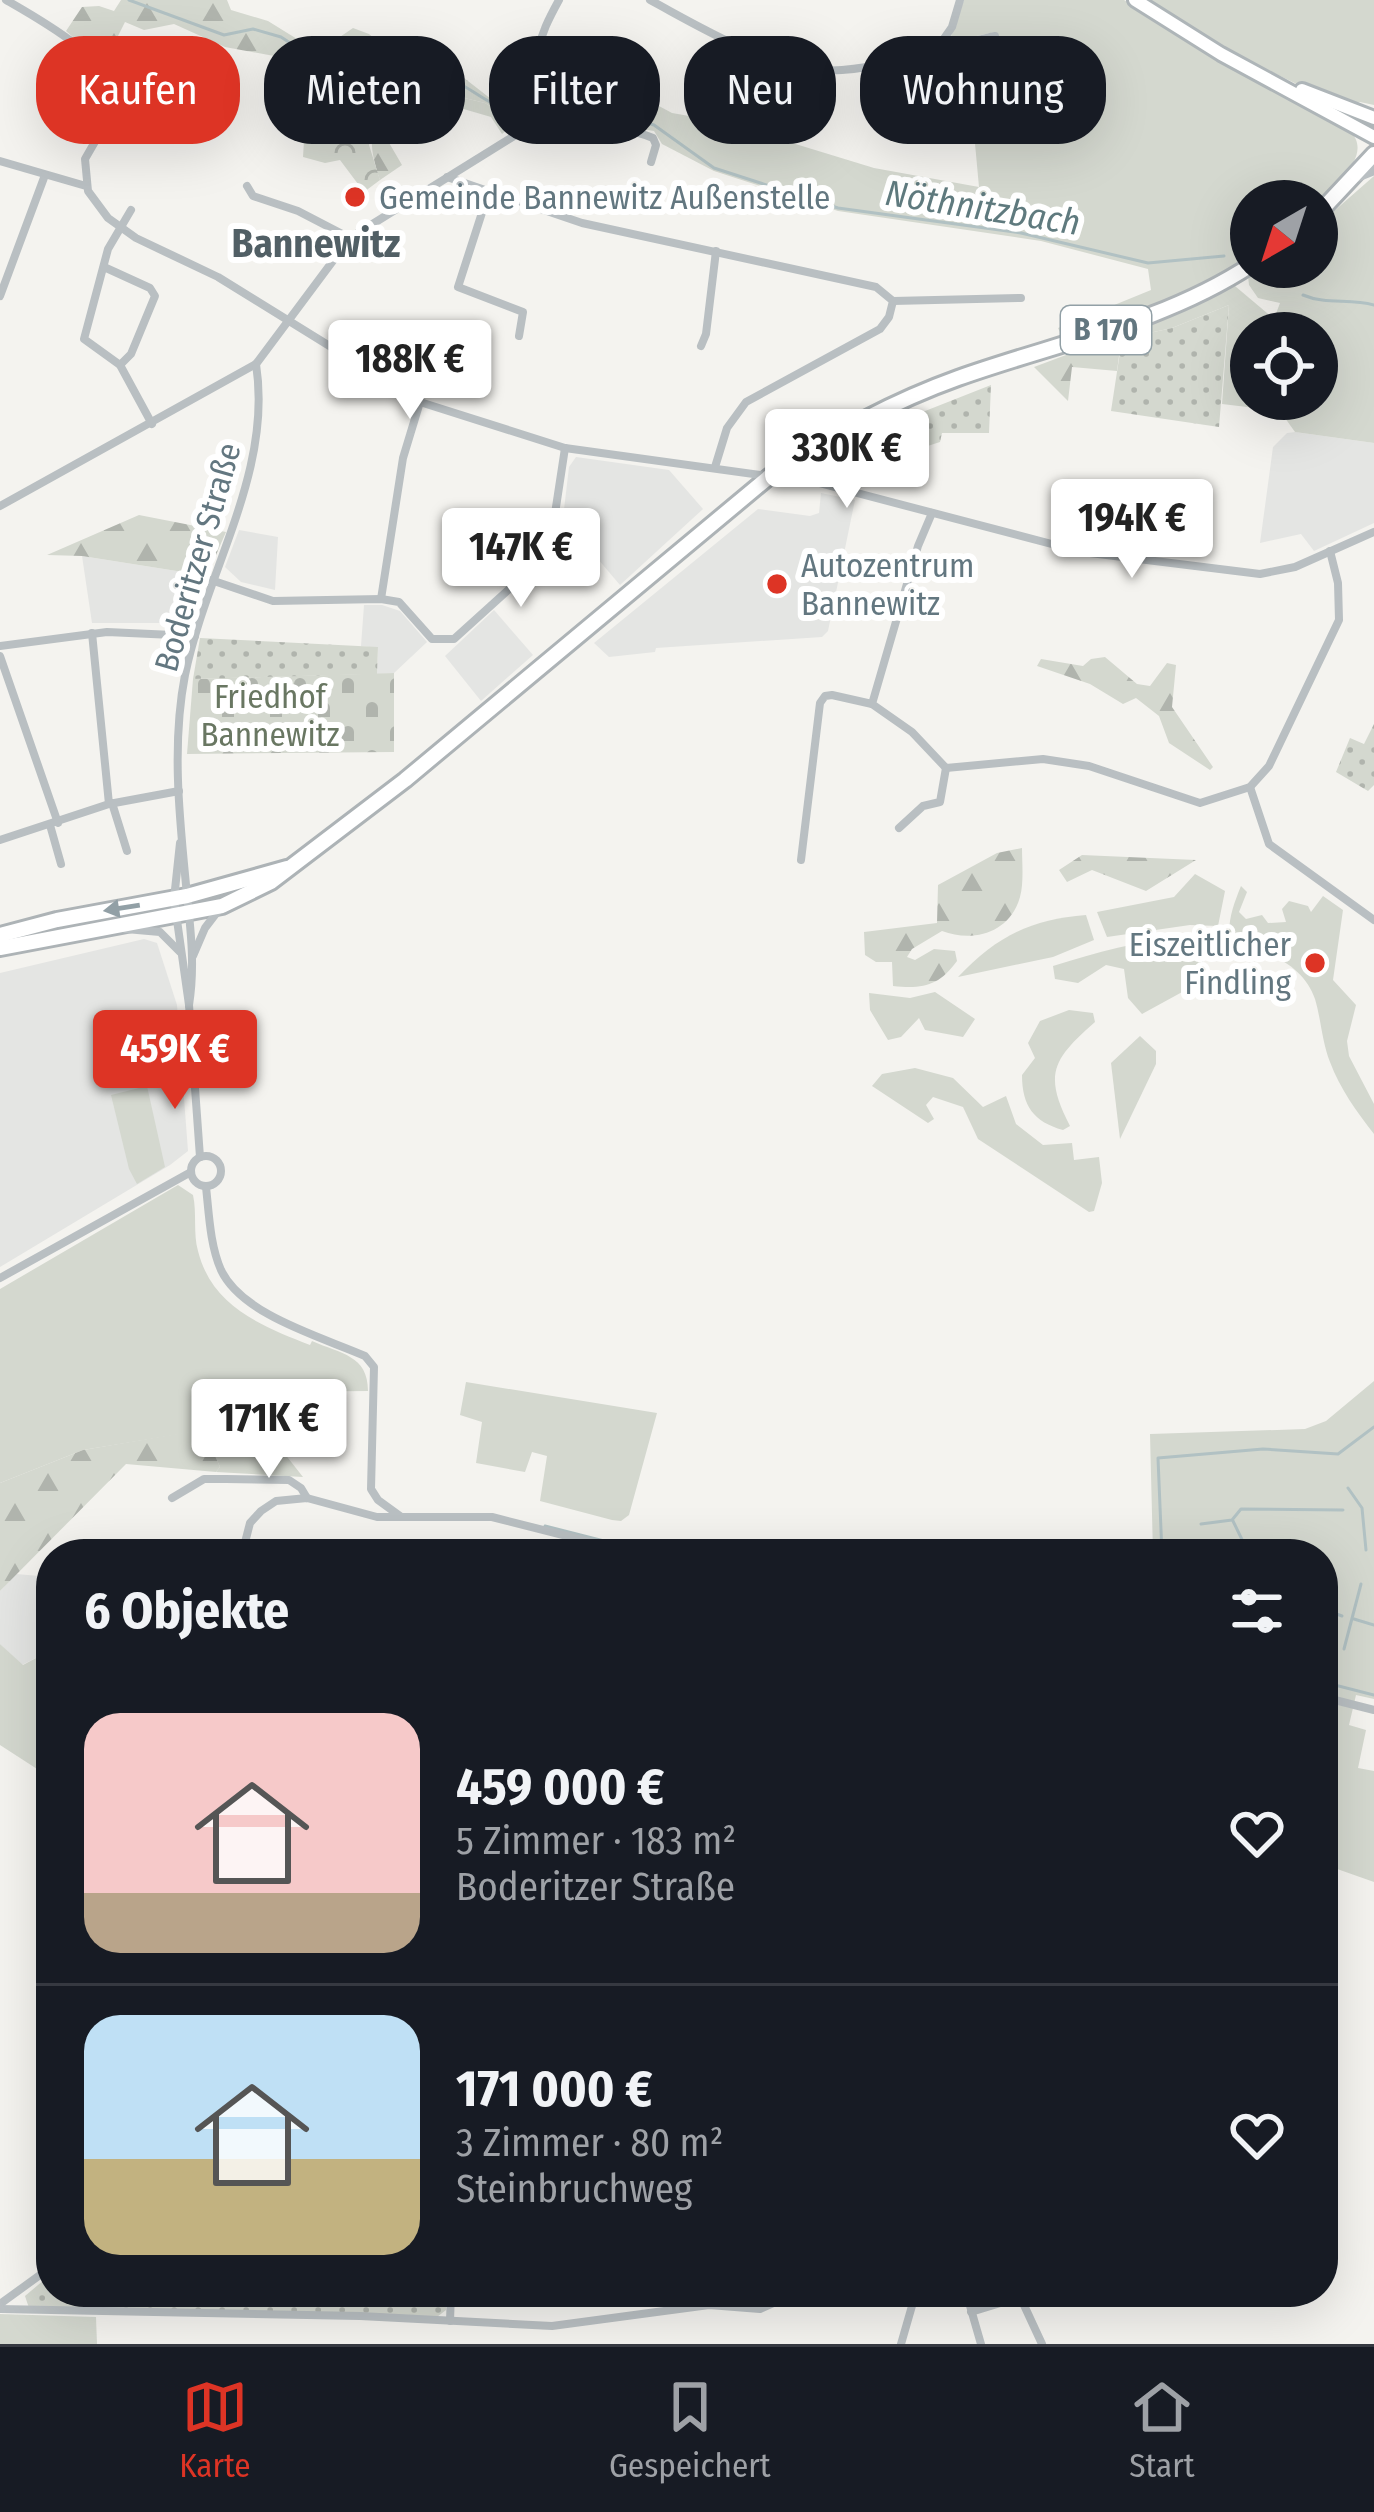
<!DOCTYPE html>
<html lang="de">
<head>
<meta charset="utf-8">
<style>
  body { margin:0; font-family:"Fira Sans Condensed",sans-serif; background:#242831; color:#f1f3f6; height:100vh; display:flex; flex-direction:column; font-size:45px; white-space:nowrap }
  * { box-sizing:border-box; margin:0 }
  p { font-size:39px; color:#9ea1a6 }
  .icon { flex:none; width:66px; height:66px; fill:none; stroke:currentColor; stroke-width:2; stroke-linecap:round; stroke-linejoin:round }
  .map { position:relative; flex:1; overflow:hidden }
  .sheet { position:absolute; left:36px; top:1539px; width:1302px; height:768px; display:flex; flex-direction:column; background:#171b24; border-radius:48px; box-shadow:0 12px 48px #0002 }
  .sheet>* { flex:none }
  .hud { position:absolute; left:36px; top:36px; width:1302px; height:108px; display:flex; gap:24px }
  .needle { width:78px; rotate:219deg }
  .controls { position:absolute; left:1230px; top:180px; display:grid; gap:24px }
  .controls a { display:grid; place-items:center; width:108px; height:108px; border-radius:50%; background:#171b24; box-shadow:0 12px 48px #0002; font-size:60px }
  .price { position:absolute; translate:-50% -102px; padding:0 27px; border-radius:12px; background:#fff; color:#222; font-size:39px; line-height:78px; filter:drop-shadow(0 3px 6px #0008) }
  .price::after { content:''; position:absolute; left:50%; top:72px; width:36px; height:27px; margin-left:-18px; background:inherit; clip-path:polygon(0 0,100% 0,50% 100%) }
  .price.on { background:#dd3425; color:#fff }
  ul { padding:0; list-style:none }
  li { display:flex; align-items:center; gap:36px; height:300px; padding:0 48px }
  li+li { border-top:3px solid #363941 }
  li span { display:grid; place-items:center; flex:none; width:336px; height:240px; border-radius:36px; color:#555 }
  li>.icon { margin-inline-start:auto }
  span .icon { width:144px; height:144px; fill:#fffc; stroke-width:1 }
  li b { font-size:51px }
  h2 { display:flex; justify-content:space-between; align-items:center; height:144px; padding:0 48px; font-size:51px }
  .chip { padding:0 42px; border-radius:48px; background:#171b24; box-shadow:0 12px 48px #0002; font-size:42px; line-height:108px }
  .chip.on { background:#dd3425; color:#fff }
  .menu { display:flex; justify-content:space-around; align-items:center; height:168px; border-top:3px solid #363941; background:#171b24; font-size:33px; color:#9ea1a6 }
  .menu a { display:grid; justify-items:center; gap:6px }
  .menu .on { color:#dd3425 }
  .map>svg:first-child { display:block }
  .built { fill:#e4e5e3 }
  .grass { fill:#d4d8cf; fill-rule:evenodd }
  .forest { fill:url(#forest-firs) }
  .cemetery { fill:url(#cemetery-stones) }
  .park { fill:url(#park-crowns) }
  .garden { fill:url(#garden-dots) }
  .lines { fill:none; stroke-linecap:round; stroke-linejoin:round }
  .stream { stroke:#b1c1c3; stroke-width:3 }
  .secondary-casing { stroke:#aeb5b8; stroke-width:18 }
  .primary-casing { stroke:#adb3b6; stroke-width:20 }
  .minor { stroke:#b9bfc2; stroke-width:8 }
  .tertiary { stroke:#b9bfc2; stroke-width:10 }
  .secondary { stroke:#fff; stroke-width:12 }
  .primary { stroke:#fff; stroke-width:14 }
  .oneway { fill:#92a0a6 }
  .poi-dot { fill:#dd3425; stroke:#fff; stroke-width:4.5 }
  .labels { text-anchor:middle; stroke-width:12; stroke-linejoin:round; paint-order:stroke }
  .shield { fill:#fff; stroke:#92a0a6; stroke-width:3 }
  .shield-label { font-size:30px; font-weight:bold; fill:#637780 }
  .poi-label { font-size:33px; fill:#637780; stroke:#fff; text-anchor:start }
  .street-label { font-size:33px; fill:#637780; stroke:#fff }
  .park-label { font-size:33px; fill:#697762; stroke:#fff }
  .water-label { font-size:36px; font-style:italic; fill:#5f7a7e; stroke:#fff }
  .quarter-label { font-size:39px; font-weight:bold; fill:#515f65; stroke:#fff }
</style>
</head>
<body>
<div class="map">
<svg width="1374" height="2344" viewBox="0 0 1374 2344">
  <defs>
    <pattern id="forest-firs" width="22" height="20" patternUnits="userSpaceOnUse" patternTransform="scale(3)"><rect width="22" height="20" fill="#d4d8cf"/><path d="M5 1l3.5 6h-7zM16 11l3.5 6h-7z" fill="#b0b4ad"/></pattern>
    <pattern id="cemetery-stones" width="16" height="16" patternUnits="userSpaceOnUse" patternTransform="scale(3)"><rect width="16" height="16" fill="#d4d8cf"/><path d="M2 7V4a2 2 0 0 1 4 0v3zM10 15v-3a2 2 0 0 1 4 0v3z" fill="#b0b4ad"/></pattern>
    <pattern id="park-crowns" width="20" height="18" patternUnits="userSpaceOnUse" patternTransform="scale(3)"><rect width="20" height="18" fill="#d4d8cf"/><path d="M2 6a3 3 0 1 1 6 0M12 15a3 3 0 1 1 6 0" fill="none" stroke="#b0b4ad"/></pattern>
    <pattern id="garden-dots" width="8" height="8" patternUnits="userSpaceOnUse" patternTransform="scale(3)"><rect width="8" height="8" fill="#d4d8cf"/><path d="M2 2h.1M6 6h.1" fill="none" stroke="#b0b4ad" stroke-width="1.8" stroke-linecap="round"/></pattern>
  </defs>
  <rect width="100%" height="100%" fill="#f4f3ef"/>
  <!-- built -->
  <g class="built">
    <polygon points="1295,432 1374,443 1374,523 1314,551 1301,534 1260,543 1273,447 1287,433"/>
    <polygon points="576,457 669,470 703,509 620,585 563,518 569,467"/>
    <polygon points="821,493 855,500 828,631 822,637 656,648 655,652 609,657 594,643 758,509 810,516 819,513"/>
    <polygon points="239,530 278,537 275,590 241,582 225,567"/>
    <polygon points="82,556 183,572 172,623 92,623"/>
    <polygon points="364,605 382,605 400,611 427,642 394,673 377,674 378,648 361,646"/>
    <polygon points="494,610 533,655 481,701 445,656"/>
    <polygon points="144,939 157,943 177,1005 188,1151 170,1165 0,1267 0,973"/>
    <polygon points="16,1574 51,1577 51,1650 22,1665 0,1644 0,1591"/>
  </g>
  <!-- grass -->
  <g class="grass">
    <path d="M964,0H1124L1250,78L1350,131C1374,155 1335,184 1317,203L1251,201V257C1193,294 1129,319 1062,336L1058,328L1151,290L1148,269L1041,241L838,211L714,171L662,144L654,131L601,122L539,120L547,46L672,113L724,122L874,168L979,187L966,46L997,38L995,32L954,41L951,36Z"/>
    <polygon points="1145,0 1374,0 1374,105 1360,102 1350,105 1315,93 1221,47"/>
    <polygon points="365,68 407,84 485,103 497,110 500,106 510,116 521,118 502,134 491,117 443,103 398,98 306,108 308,70"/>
    <path d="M1374,176V443L1295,432L1280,411L1222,404L1229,305L1172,328L1122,339V334L1166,319L1235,286L1274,319L1280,303L1258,298L1249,285L1248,276L1263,267H1317V226ZM1251,333H1317V399H1251Z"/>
    <polygon points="1195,874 1225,891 1218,926 1190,925 1107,937 1097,912 1174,897"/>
    <path d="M1241,886L1247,892L1239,912L1246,919L1262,915L1268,923L1286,922L1282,909L1289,901L1308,906L1311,912L1323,896L1343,910L1333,980L1356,1005L1347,1041L1349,1056L1374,1104V1134C1357,1112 1340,1089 1330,1062C1322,1042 1321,1019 1315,999C1304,966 1265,945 1232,951C1225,928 1232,908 1241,886Z"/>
    <path d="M1086,915L1094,940L1053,957L958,977C996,937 1031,919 1086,915Z"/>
    <path d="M1184,937L1193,941L1195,949L1205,946L1208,954L1184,991L1142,1014L1128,998L1124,969L1106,965L1078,983L1055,979L1053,966C1097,952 1138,941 1184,937Z"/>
    <polygon points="935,992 975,1019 963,1037 925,1030 919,1018 901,1037 888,1040 870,1010 869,993 910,998"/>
    <path d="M1069,1010L1093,1013L1095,1022C1053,1059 1043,1074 1070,1126L1063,1130C1034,1122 1022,1106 1022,1075L1035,1058L1028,1043L1040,1021Z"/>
    <polygon points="1140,1036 1156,1051 1156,1064 1120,1139 1111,1063"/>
    <polygon points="915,1068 953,1078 983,1107 1006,1096 1016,1124 1043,1145 1072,1143 1074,1160 1099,1157 1102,1183 1094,1211 1089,1212 978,1139 963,1107 933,1097 926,1105 934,1119 928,1123 872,1086 882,1074"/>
    <polygon points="147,1086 165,1167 137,1184 129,1169 111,1095"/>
    <path d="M178,1185L193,1195C197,1213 193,1233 198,1251C212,1307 262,1326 310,1345L312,1341C341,1354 368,1355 368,1391L271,1392L242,1414L262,1446L277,1444L303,1477L216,1472L220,1467L212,1449L211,1429L83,1450L0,1483V1289Z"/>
    <polygon points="1374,1381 1374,1699 1356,1695 1349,1725 1366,1730 1358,1768 1374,1771 1374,1882 1323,1864 1323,1774 1334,1724 1334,1718 1323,1707 1323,1554 1153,1554 1150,1434 1305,1429 1326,1421"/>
    <polygon points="466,1382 657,1413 629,1515 621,1521 612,1520 540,1501 547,1456 532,1452 525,1472 476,1463 482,1422 460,1415"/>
    <polygon points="0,1644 23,1665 51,1650 51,1778 0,1745"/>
    <polygon points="0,2314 96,2317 97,2344 0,2344"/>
  </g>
  <!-- forest -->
  <g class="forest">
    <polygon points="121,0 227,0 231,10 268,21 318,52 353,28 369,34 385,47 429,64 450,67 500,106 497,110 485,103 407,84 365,68 308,70 301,61 225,47 174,24 144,30 125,22 104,64 66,31 82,7 99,6 114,11"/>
    <path d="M398,98L437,105C409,110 397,113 388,141L402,165L380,180C369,146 369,136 381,101Z"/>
    <polygon points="1122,334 1117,371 1072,367 1068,401 1034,367"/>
    <polygon points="139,515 226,532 213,562 187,554 183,572 82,556 47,555"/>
    <polygon points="1105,657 1137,684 1150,686 1167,663 1176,665 1172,707 1213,767 1210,770 1169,743 1159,716 1136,698 1123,704 1090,684 1037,666 1041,659 1083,666 1091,659"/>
    <path d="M1022,848C1022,863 1024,882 1020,897C1010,933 973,943 942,931L912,949L907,957L915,960L934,949L955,951L957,961C939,986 923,989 893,986L892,962H876L865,955L864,932L937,923L938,885L997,853Z"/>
    <polygon points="1082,855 1196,860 1146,891 1092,870 1067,882 1059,870"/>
    <polygon points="212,1428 212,1449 220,1467 216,1472 126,1464 0,1591 0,1483 83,1450"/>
  </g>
  <!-- cemetery -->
  <polygon class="cemetery" points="394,673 394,752 187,754 193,679"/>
  <!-- park -->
  <polygon class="park" points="381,101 369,145 380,180 364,192 340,160 325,163 303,157 306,108"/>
  <!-- garden -->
  <g class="garden">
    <polygon points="1229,305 1219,427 1111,411 1122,339 1172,328"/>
    <polygon points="991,385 989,433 942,433 940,442 894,457 882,428"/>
    <polygon points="200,638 378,647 377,674 193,679"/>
    <polygon points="1374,724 1374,785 1368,791 1336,772 1350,738 1364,744"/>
    <polygon points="51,2274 51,2292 446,2292 446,2310 437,2317 29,2308 25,2296"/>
  </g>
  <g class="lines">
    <!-- stream -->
    <g class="stream">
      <path d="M129,0L224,35L253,29L281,37L310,56L342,53L362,38C388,58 421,66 451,79C476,91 491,108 520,113"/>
      <polyline points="538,115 617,114 654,125 714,168 838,208 1021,233 1148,263 1224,256"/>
      <path d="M1303,295C1326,305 1350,298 1374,305"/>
      <polyline points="1348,1488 1362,1508 1366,1550"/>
      <polyline points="1233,1521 1249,1554"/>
      <polyline points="1201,1524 1232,1520 1241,1509 1343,1510"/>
      <polyline points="545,1526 655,1554"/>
      <polyline points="1162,1554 1158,1458 1263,1449 1338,1454 1374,1427"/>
      <polyline points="1196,1554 1199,1552"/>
      <polyline points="1323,1609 1342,1616"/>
      <polyline points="1354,1619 1374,1625"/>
      <polyline points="1344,1649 1361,1584"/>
      <polyline points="1323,1682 1374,1695"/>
    </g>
    <!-- secondary casing -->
    <g class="secondary-casing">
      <g id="secondary">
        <polyline points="1135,0 1221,54 1374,137"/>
        <polyline points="1302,90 1374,118"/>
      </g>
    </g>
    <!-- primary casing -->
    <g class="primary-casing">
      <g id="primary">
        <polyline points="1317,215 1374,154"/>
        <polyline points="0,935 57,920 187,896 287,868"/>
        <path d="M0,948L222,906L271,882L405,780L770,476C829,436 891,402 958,378C1056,343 1163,323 1251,265"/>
      </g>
    </g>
    <!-- minor -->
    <g class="minor">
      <path d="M6,0C39,19 113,60 119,100L85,159L88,191L108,218L136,238L218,277L420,402L565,448L819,483L1082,552L1260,574L1295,567L1374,532"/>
      <path d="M650,0C702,28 762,65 822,70C869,74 947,46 995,36"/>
      <polyline points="938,47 952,27 960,0"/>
      <polyline points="116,106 165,117"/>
      <path d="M526,122C568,135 612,120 653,138L656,145L651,162"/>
      <polyline points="0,161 86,186"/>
      <polyline points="447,177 582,223 876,287 893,301 889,317 880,329 746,402 727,428 715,467"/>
      <polyline points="247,186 253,196 298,211 350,238"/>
      <polyline points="489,191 458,287 523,312 519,336"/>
      <polyline points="131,210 108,249 84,339 120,365 152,424"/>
      <polyline points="104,267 150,288 155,296 131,354 120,365"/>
      <polyline points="0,296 45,175"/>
      <polyline points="893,301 1021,298"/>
      <polyline points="701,346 706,334 716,251"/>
      <path d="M0,506L256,364L350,238L514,136C537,114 532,83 537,54C541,34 549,18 559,0"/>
      <polyline points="932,513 918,546 872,704 912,732 946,768 1043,759 1089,766 1200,803 1250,787 1269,766 1339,620 1338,583 1330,551"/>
      <polyline points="211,580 273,601 381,599 399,602 432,639 454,639 549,553 565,448"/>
      <polyline points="381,599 403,458 420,402"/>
      <polyline points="92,633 109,804"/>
      <polyline points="0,646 107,632 195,636"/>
      <polyline points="0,656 58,823"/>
      <polyline points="1250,787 1269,844 1374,920"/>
      <polyline points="112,803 127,851"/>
      <polyline points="50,825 61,864"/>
      <polyline points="899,828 923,806 940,802 946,768"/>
      <polyline points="0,840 109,804 179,791"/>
      <polyline points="180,843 174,899 189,1005 200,1157"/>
      <polyline points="801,860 820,703 825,696 832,695 872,704"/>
      <polyline points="126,929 160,932 180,952"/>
      <polyline points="193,956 205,928 221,907"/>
      <path d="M189,1005C195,968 191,932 187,895C180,822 171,747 185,675C206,571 273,472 256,364"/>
      <circle cx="206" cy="1171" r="15"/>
      <path d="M206,1187C209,1214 210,1245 221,1270C242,1315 322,1337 365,1356L374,1367L371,1489L378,1500L400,1516"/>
      <polyline points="0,1278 191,1172"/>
      <polyline points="172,1498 204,1479 226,1479 289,1480 301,1488 307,1498"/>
      <polyline points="207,1554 223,1554"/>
      <polyline points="242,1554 250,1523 261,1511 276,1501 307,1498 377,1517 492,1517 638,1554"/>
      <polyline points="1323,1697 1374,1710"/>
      <polyline points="966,2292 981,2344"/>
      <polyline points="0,2304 51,2267"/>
      <polyline points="0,2309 360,2316 552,2326 709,2305 760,2309 798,2292"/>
      <polyline points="971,2312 1007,2301 1023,2303 1042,2344"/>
      <polyline points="450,2321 451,2292"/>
      <polyline points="901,2344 916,2292"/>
    </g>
    <!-- tertiary -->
    <polyline class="tertiary" points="1354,178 1374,170"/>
    <!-- secondary -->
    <use href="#secondary" class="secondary"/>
    <!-- primary -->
    <use href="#primary" class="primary"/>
  </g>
  <!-- one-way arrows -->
  <defs><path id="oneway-solid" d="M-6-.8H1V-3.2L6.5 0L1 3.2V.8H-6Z" transform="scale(3)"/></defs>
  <use class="oneway" href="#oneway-solid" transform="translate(122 908) rotate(171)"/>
  <!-- markers -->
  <g class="poi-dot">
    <circle cx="355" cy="197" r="12"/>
    <circle cx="777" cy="584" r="12"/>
    <circle cx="1315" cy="963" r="12"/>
  </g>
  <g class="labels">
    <!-- shield labels -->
    <rect class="shield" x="1061" y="306" width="90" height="48" rx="9"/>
    <g class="shield-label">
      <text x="1106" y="340">B 170</text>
    </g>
    <!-- poi labels -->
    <g class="poi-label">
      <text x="379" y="209">Gemeinde Bannewitz Außenstelle</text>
      <text x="801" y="577">Autozentrum<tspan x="801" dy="38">Bannewitz</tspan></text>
      <text x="1291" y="956" text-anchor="end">Eiszeitlicher<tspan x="1291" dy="38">Findling</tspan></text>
    </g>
    <!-- street labels -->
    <g class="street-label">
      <text transform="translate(197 557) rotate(-74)" y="12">Boderitzer Straße</text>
    </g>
    <!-- park labels -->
    <g class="park-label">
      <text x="270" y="708">Friedhof<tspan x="270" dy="38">Bannewitz</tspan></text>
    </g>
    <!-- water labels -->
    <g class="water-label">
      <text transform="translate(983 207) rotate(9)" y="13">Nöthnitzbach</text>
    </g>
    <!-- quarter labels -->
    <g class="quarter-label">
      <text x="316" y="257">Bannewitz</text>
    </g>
  </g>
</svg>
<div class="controls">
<a><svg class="needle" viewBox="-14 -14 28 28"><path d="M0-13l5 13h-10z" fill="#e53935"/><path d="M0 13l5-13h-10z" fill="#9ea1a6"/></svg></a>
<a><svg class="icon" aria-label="locate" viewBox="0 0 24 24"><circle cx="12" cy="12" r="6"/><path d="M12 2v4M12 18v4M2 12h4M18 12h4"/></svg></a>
</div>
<b class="price" style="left:410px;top:422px">188K €</b>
<b class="price" style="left:847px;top:511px">330K €</b>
<b class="price" style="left:1132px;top:581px">194K €</b>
<b class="price" style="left:521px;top:610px">147K €</b>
<b class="price on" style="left:175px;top:1112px">459K €</b>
<b class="price" style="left:269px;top:1481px">171K €</b>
<div class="hud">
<a class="chip on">Kaufen</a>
<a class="chip">Mieten</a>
<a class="chip">Filter</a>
<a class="chip">Neu</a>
<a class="chip">Wohnung</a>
</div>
<section class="sheet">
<h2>6 Objekte<svg class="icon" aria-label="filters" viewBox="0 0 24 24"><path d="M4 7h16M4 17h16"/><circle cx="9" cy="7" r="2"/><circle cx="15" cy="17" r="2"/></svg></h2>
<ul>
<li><span style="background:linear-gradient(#f6c9c9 75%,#b9a48a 0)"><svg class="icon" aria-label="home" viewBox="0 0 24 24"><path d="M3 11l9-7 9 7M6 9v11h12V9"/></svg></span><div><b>459 000 €</b><p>5 Zimmer · 183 m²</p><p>Boderitzer Straße</p></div><svg class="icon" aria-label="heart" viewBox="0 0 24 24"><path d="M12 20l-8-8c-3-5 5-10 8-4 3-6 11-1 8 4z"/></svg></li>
<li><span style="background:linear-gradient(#bfe0f5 60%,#c2b280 0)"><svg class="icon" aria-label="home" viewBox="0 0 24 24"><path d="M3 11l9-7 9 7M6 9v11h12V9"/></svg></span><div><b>171 000 €</b><p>3 Zimmer · 80 m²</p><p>Steinbruchweg</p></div><svg class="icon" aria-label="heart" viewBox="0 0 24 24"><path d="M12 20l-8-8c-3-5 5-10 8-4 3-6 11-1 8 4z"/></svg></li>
</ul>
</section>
</div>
<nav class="menu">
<a class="on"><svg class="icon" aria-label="map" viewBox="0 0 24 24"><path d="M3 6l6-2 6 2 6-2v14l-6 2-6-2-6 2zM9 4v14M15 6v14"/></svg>Karte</a>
<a><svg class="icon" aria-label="saved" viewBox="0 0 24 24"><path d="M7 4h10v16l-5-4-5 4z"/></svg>Gespeichert</a>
<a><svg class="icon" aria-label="home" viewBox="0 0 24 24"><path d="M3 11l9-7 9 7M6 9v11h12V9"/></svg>Start</a>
</nav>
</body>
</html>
